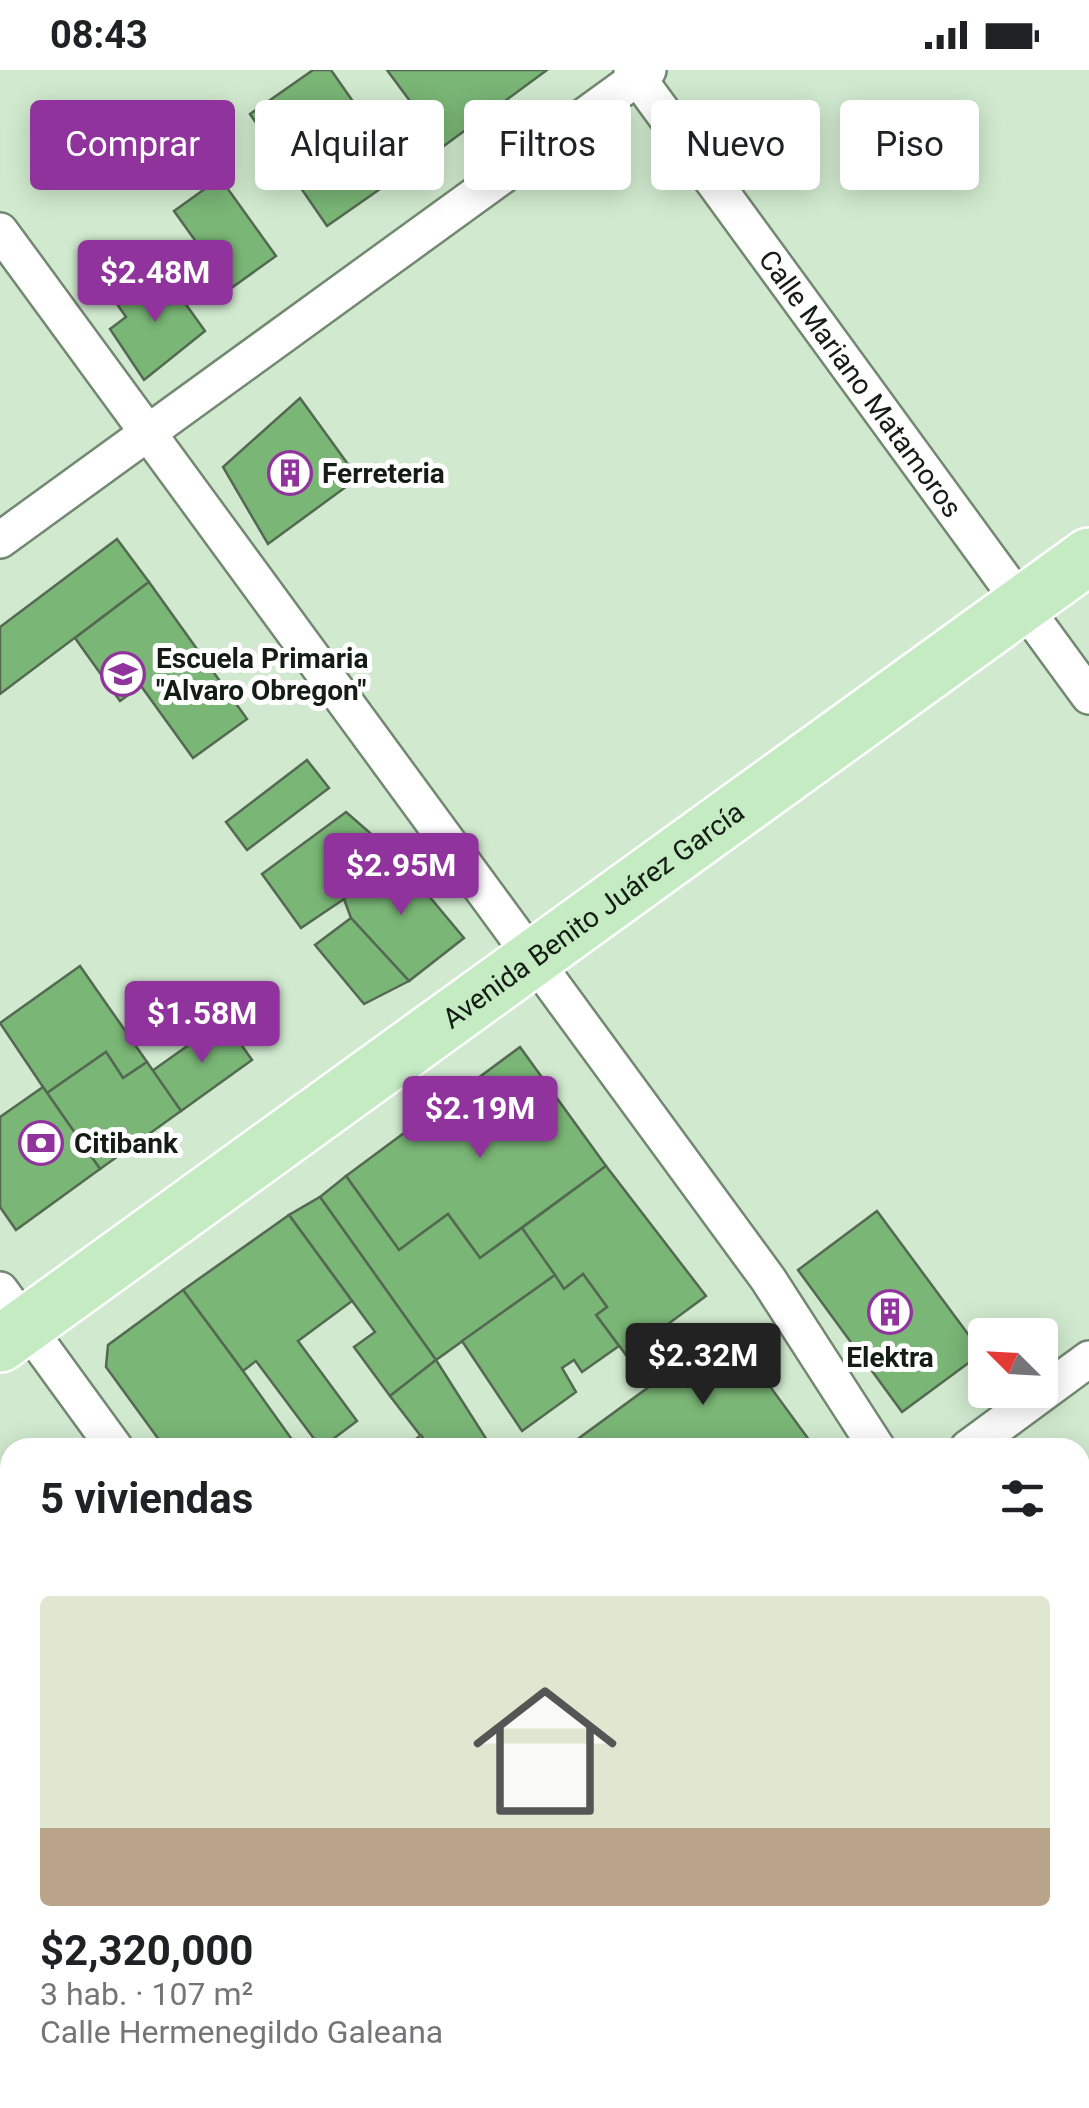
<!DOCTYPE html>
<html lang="es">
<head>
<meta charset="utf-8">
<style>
  body { margin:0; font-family:Roboto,sans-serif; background:#f2f2f2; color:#202124; height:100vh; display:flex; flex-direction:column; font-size:38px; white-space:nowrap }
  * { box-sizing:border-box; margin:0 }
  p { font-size:32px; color:#757577 }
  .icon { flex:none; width:55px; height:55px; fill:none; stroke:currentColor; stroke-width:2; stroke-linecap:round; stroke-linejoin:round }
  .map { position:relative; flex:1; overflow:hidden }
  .sheet { position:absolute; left:0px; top:1368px; width:1090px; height:672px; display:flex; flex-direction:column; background:#fff; border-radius:30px 30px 0 0; box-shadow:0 5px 25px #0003 }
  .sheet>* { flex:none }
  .top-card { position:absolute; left:30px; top:30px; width:1030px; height:90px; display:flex; gap:20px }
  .needle { width:65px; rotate:294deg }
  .tools { position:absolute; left:968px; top:1248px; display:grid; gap:20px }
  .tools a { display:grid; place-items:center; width:90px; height:90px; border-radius:10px; background:#fff; box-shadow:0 5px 25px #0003; font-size:50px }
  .price { position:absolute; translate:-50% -85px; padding:0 22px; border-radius:10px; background:#91339d; color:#fff; font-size:32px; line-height:65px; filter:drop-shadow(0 2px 5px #0008) }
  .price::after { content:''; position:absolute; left:50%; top:60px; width:30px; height:22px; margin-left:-15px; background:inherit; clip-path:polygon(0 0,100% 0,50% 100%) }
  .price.selected { background:#222; color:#fff }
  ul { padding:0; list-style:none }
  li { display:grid; align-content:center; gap:20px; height:530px; padding:0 40px }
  li span { display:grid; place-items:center; height:310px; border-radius:10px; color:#555 }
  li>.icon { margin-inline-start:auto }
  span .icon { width:180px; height:180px; fill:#fffc; stroke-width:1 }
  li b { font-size:42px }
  h2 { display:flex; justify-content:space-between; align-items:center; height:120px; padding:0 40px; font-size:42px }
  .pill { padding:0 35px; border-radius:10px; background:#fff; box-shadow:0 5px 25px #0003; font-size:35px; line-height:90px }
  .pill.selected { background:#91339d; color:#fff }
  .status { display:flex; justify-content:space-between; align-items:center; height:70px; padding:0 50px; background:#fff; direction:ltr }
  .status svg { height:28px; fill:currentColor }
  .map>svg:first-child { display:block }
  .building { fill:#7ab676; stroke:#546952; stroke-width:2.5 }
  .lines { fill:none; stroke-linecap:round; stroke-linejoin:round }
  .minor-casing { stroke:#728870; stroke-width:40 }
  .primary-casing { stroke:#fff; stroke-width:60 }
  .minor { stroke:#fff; stroke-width:35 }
  .primary { stroke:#c5ebc3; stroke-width:55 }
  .labels { text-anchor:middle; stroke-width:10; stroke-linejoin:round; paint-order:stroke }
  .street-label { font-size:28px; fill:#141d14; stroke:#fff }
  .poi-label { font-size:28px; font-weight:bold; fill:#141d14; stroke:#fff; text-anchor:start }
</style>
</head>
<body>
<div class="status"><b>08:43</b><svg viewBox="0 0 49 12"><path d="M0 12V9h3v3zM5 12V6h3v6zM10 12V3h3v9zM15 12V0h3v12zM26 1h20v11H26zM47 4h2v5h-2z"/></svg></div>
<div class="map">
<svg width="1089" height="2038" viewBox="0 0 1089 2038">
  <rect width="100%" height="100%" fill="#d1eacf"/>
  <!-- building -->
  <g class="building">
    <polygon points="313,0 331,0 403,103 327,156 250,44"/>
    <polygon points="387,0 547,0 414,98 394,72 424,50"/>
    <polygon points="220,108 276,186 230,219 174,141"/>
    <polygon points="162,201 205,261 144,310 110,259 126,247 117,234"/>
    <polygon points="300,328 358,408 268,474 223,397"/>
    <polygon points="117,469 149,512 0,624 0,557"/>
    <polygon points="149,512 247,649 193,688 141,616 120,631 75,568"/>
    <polygon points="307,690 329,718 247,780 226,752"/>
    <polygon points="346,742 393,783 344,829 301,858 262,804"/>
    <polygon points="393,783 464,868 409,911 351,848 344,829"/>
    <polygon points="351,848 409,911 364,934 315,875"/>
    <polygon points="80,896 147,992 123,1008 106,982 47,1023 0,953"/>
    <polygon points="224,950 252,990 181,1041 152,1001"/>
    <polygon points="520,977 606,1096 480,1188 448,1144 399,1180 346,1106"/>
    <polygon points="106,982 123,1008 147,992 181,1041 100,1099 47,1023"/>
    <polygon points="43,1017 100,1099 16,1160 0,1137 0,1047"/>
    <polygon points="606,1096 706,1226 626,1285 596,1245 607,1237 583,1204 564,1219 522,1158"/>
    <polygon points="346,1106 399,1180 448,1144 480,1188 522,1158 555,1205 436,1290 320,1127"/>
    <polygon points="320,1127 436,1290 390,1326 354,1277 375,1262 289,1145"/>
    <polygon points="877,1141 982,1283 902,1342 798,1200"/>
    <polygon points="289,1145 352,1231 298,1271 357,1351 321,1378 256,1291 243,1301 183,1220"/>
    <polygon points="583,1204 607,1237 596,1245 619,1276 582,1302 574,1290 562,1298 576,1322 522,1361 462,1271 555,1205 564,1219"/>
    <polygon points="183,1220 243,1301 298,1378 165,1378 106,1297 108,1275"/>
    <polygon points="728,1259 815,1378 573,1378 571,1374"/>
    <polygon points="436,1290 492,1378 430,1378 390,1326"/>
    <polygon points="421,1365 430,1378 404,1378"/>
    <polygon points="159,2030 268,2030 275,2038 148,2038"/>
    <polygon points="390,2030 499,2030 505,2038 380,2038"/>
    <polygon points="895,2030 1025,2030 1028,2035 900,2038"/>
  </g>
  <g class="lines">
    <!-- minor casing -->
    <g class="minor-casing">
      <g id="minor">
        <path id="s1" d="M632,0L1089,626"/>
        <polyline points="0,161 768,1209 877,1378"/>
        <polyline points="0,470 648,0"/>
        <polyline points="0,1220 115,1378"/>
        <polyline points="968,1378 1089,1289"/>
        <polyline points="1080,1663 1089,1675"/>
        <polyline points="590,2030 595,2038"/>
        <polyline points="57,2038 68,2030"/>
      </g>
    </g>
    <!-- primary casing -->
    <g class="primary-casing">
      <g id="primary">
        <path id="s2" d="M0,1274L1089,486"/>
      </g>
    </g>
    <!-- minor -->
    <use href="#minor" class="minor"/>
    <!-- primary -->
    <use href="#primary" class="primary"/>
  </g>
  <!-- icons -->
  <defs>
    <g id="building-ring" transform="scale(2.25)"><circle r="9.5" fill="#fff" stroke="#91339d" stroke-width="1.5"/><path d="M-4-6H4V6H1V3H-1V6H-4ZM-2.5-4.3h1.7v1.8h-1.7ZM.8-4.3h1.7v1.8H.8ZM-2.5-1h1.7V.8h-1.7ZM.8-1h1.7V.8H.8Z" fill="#91339d"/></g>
    <g id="school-ring" transform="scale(2.25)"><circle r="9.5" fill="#fff" stroke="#91339d" stroke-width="1.5"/><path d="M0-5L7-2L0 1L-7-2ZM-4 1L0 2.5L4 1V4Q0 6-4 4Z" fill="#91339d"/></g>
    <g id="bank-ring" transform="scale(2.25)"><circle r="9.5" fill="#fff" stroke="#91339d" stroke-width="1.5"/><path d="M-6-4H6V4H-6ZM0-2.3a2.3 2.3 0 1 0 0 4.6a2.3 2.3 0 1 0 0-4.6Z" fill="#91339d"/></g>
  </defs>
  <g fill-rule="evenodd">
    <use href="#building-ring" x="290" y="403"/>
    <use href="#school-ring" x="123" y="604"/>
    <use href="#bank-ring" x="41" y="1073"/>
    <use href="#building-ring" x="890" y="1242"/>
  </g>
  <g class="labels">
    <!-- street labels -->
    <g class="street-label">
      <text dy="10" stroke="none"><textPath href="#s1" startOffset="388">Calle Mariano Matamoros</textPath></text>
      <text dy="10" stroke="none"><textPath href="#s2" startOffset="732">Avenida Benito Juárez García</textPath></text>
    </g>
    <!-- poi labels -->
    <g class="poi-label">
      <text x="322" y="413">Ferreteria</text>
      <text x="156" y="598">Escuela Primaria<tspan x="156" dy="32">"Alvaro Obregon"</tspan></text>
      <text x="74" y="1083">Citibank</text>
      <text x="890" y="1297" text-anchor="middle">Elektra</text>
    </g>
  </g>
</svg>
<div class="tools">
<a><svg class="needle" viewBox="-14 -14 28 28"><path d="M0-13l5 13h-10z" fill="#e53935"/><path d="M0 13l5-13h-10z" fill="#757577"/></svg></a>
</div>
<b class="price" style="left:155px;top:255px">$2.48M</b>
<b class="price" style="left:401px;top:848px">$2.95M</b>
<b class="price" style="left:202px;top:996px">$1.58M</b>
<b class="price" style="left:480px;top:1091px">$2.19M</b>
<b class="price selected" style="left:703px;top:1338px">$2.32M</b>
<div class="top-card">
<a class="pill selected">Comprar</a>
<a class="pill">Alquilar</a>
<a class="pill">Filtros</a>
<a class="pill">Nuevo</a>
<a class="pill">Piso</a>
</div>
<section class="sheet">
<h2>5 viviendas<svg class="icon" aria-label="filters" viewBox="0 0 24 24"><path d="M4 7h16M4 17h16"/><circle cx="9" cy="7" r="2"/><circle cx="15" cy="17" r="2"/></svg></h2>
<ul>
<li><span style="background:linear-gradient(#dfe7d0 75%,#b9a48a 0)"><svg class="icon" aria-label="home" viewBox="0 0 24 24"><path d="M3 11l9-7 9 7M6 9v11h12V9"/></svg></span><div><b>$2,320,000</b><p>3 hab. · 107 m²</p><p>Calle Hermenegildo Galeana</p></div></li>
</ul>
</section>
</div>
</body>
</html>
